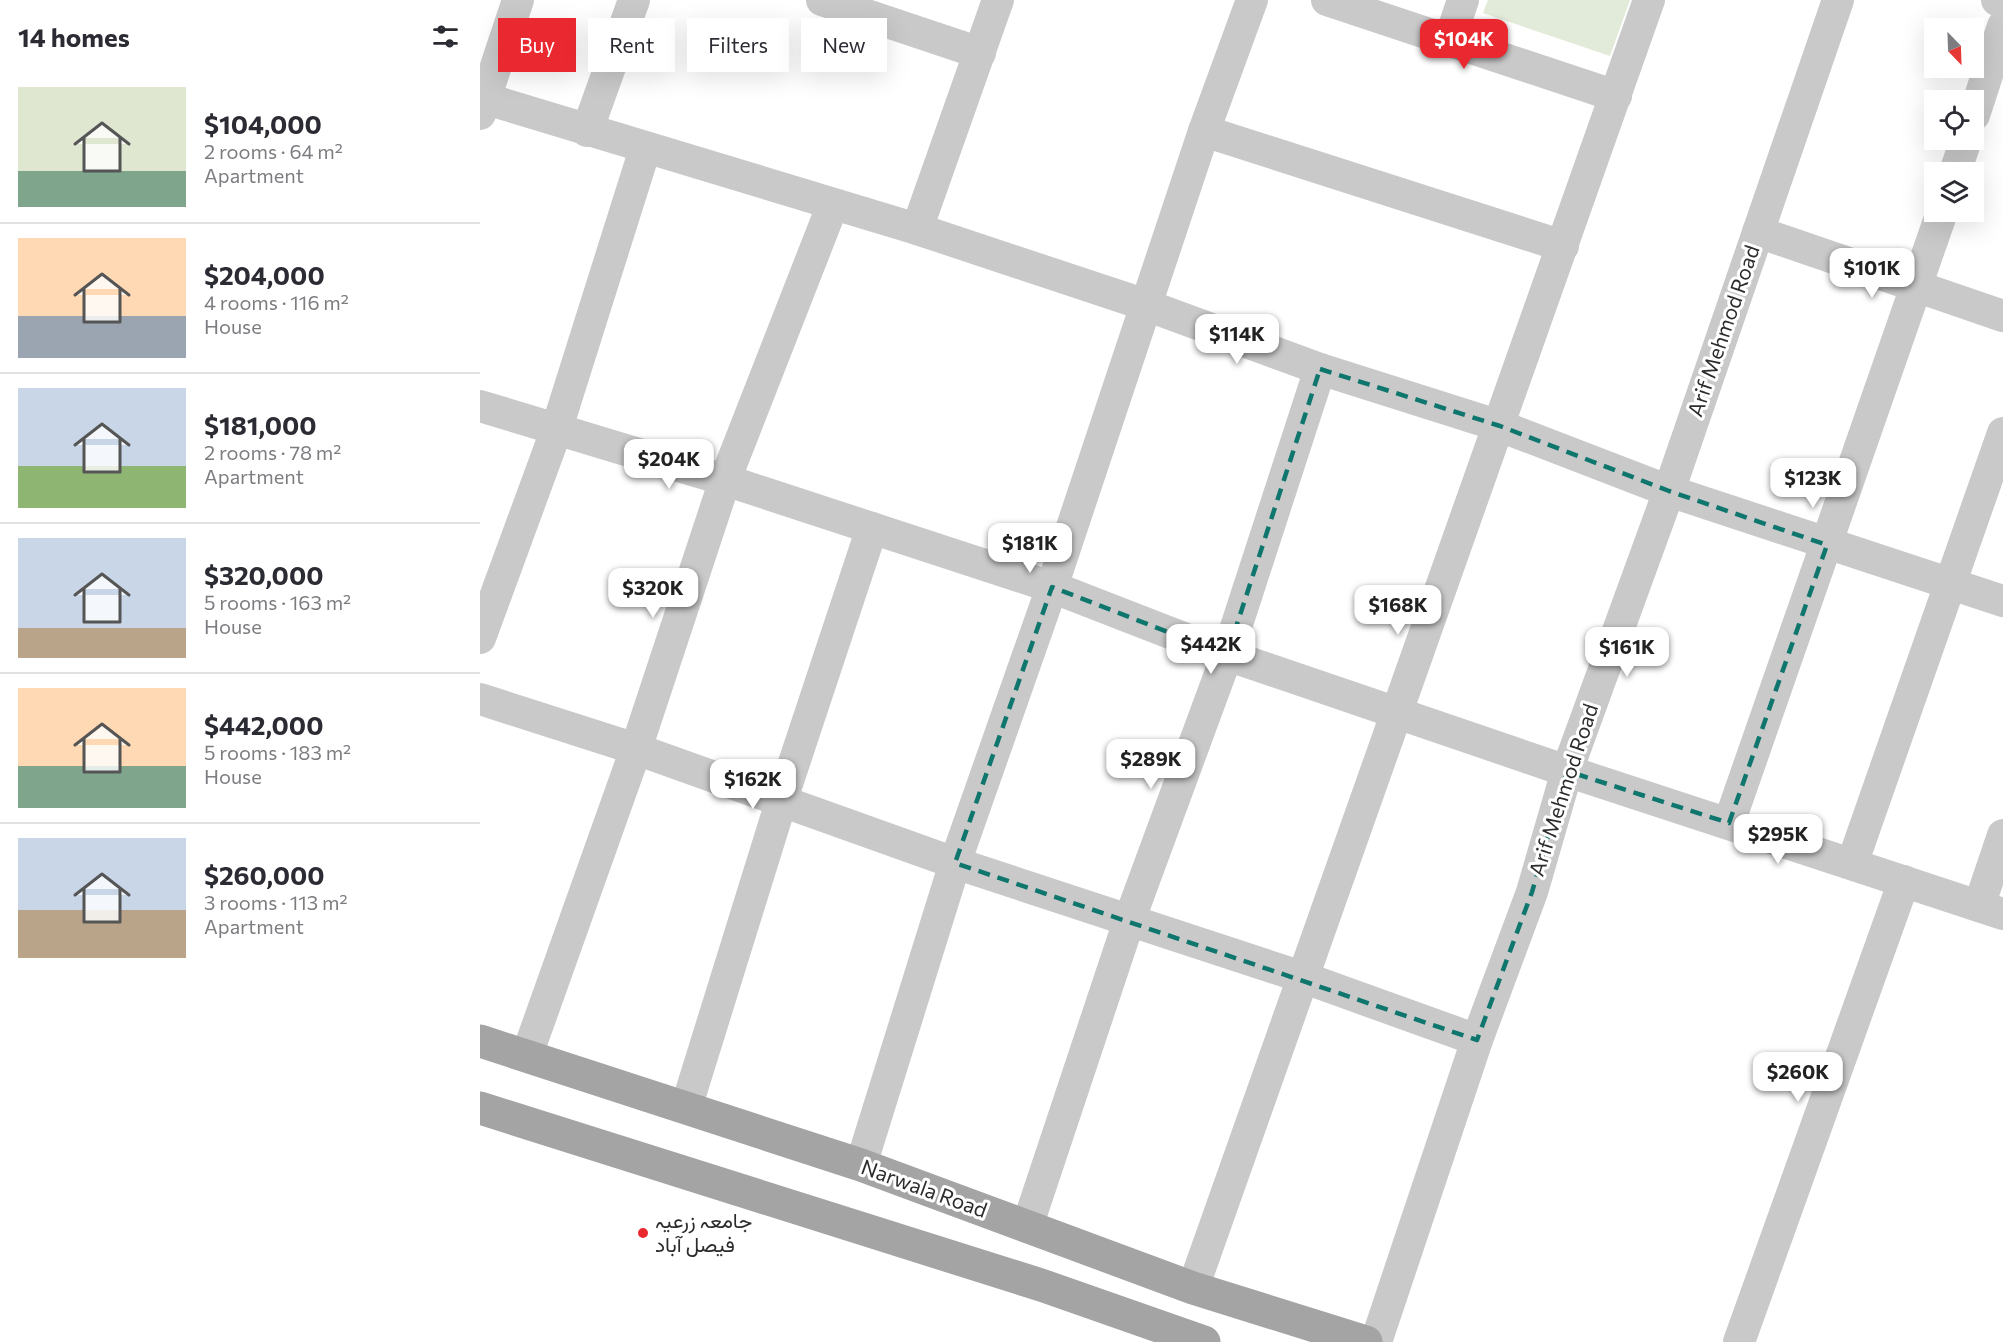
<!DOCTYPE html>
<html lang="en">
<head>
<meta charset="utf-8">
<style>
  body { margin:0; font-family:Commissioner,Vazirmatn,sans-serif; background:#f7f7f7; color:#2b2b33; height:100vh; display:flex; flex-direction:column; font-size:22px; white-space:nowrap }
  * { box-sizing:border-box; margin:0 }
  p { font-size:20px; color:#7c7c81 }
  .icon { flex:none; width:33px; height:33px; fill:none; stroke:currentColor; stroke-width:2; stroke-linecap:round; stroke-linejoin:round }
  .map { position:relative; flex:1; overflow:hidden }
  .details { display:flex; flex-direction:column; background:#fff; width:480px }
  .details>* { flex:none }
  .banner { position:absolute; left:18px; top:18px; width:570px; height:54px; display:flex; gap:12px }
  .needle { width:39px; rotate:157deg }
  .tools { position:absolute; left:1444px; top:18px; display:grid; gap:12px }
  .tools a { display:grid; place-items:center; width:60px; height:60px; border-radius:0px; background:#fff; box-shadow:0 6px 24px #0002; font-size:30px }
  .price { position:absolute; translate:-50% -51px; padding:0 14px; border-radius:12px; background:#fff; color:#222; font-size:20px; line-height:39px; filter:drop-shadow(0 2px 3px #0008) }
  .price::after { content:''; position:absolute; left:50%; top:36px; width:18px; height:14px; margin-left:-9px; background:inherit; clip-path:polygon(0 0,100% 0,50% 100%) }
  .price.selected { background:#e9292f; color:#fff }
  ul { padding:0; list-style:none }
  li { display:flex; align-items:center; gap:18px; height:150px; padding:0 18px }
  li+li { border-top:2px solid #e1e1e2 }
  li span { display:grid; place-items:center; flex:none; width:168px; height:120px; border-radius:0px; color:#555 }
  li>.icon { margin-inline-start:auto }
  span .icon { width:72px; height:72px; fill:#fffc; stroke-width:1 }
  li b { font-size:26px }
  h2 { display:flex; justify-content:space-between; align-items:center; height:72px; padding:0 18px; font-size:26px }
  .tag { padding:0 21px; border-radius:0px; background:#fff; box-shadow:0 6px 24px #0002; font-size:21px; line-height:54px }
  .tag.selected { background:#e9292f; color:#fff }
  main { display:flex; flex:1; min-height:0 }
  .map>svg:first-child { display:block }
  .green { fill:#e2ebd9 }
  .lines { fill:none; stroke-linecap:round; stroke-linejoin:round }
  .minor { stroke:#c9c9c9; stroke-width:32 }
  .major { stroke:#a4a4a4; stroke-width:33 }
  .marked { fill:none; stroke:#0f766e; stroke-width:4.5; stroke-dasharray:12 8; stroke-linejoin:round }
  .poi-dot { fill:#e9292f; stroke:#fff; stroke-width:2 }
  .labels { text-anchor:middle; stroke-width:6; stroke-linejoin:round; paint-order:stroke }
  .street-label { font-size:21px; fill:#2c2c2c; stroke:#fff }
  .poi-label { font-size:21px; fill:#2c2c2c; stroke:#fff; text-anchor:start }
</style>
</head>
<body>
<main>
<section class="details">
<h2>14 homes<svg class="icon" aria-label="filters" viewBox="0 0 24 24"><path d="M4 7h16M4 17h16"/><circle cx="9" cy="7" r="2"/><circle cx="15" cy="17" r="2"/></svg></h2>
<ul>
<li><span style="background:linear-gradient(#dfe7d0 70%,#7fa58c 0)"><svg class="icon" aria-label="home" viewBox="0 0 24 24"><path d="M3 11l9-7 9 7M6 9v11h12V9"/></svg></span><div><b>$104,000</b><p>2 rooms · 64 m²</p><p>Apartment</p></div></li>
<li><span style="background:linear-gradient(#ffd9b3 65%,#9aa5b1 0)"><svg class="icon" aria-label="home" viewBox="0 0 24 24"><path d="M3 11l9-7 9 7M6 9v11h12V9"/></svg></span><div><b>$204,000</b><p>4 rooms · 116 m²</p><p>House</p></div></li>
<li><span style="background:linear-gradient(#c9d6e8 65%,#8fb573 0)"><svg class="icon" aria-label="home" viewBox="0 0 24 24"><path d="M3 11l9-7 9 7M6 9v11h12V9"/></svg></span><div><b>$181,000</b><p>2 rooms · 78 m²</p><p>Apartment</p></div></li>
<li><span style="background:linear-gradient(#c9d6e8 75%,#b9a48a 0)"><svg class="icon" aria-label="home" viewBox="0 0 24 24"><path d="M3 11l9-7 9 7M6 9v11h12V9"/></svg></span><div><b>$320,000</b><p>5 rooms · 163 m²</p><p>House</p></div></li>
<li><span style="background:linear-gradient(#ffd9b3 65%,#7fa58c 0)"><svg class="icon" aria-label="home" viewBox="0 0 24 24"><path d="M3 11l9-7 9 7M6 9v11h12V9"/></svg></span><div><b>$442,000</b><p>5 rooms · 183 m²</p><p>House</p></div></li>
<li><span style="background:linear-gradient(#c9d6e8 60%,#b9a48a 0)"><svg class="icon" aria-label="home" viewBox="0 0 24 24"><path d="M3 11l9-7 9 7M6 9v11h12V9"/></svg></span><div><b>$260,000</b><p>3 rooms · 113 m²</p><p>Apartment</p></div></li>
</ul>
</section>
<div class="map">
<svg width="1523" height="1342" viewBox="0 0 1523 1342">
  <rect width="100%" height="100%" fill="#fff"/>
  <!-- green -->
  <polygon class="green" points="1008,0 1150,0 1130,56 1003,13"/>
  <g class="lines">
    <!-- minor -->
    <g class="minor">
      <polyline points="342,0 500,53"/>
      <polyline points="847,0 1136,96"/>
      <polyline points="1517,0 1523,2"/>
      <polyline points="970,39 983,0"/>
      <polyline points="0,97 437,229 666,305 840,369 1020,426 1189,491 1523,601"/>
      <polyline points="0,114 38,0"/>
      <polyline points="1494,115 1523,26"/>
      <polyline points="107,131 154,0"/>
      <polyline points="724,131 1083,246"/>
      <polyline points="1475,172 1486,140"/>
      <polyline points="437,229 518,0"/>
      <polyline points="1278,232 1523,316"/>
      <polyline points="0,406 245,480 572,587 747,655 1087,771 1523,914"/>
      <polyline points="0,638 76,431 165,149"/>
      <polyline points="0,699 156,749 475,863 822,977 997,1040"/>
      <polyline points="1249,823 1462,212"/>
      <polyline points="1372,864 1523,433"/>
      <polyline points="1499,906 1523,835"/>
      <polyline points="47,1055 156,749 245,480 353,204"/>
      <polyline points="206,1108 302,799 392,528"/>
      <polyline points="381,1165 475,863 572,587 724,131 772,0"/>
      <polyline points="547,1227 649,921 747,655 840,369"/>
      <polyline points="713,1288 1169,0"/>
      <polyline points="896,1342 997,1040 1052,892 1087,771 1189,491 1358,0"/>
      <polyline points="1259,1342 1424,881"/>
    </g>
    <!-- major -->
    <g class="major">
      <polyline points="0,1041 381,1165 713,1288 886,1342"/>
      <polyline points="0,1108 561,1285 724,1342"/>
    </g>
  </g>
  <!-- marked area -->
  <path class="marked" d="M840,369L1020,426L1189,491L1347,545L1249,823L1087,771L1052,892L997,1040L475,863L572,587L747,655Z"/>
  <!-- markers -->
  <circle class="poi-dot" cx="163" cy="1233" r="6"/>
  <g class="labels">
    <!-- street labels -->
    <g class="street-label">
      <text transform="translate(1244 331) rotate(-71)" y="7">Arif Mehmod Road</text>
      <text transform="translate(1084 790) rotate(-72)" y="7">Arif Mehmod Road</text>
      <text transform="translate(444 1189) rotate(20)" y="7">Narwala Road</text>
    </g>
    <!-- poi labels -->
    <g class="poi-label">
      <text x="175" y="1228">جامعہ زرعیہ<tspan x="175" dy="24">فیصل آباد</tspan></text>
    </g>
  </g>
</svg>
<div class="tools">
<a><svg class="needle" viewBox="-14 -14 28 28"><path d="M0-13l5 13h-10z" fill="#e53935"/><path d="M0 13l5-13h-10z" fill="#7c7c81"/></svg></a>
<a><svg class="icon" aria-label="locate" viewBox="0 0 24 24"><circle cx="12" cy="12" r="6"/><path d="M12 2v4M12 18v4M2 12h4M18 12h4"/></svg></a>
<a><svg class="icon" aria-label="layers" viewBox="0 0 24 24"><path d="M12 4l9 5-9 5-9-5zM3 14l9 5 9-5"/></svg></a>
</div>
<b class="price selected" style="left:984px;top:70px">$104K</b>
<b class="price" style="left:1392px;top:299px">$101K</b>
<b class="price" style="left:757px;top:365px">$114K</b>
<b class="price" style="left:189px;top:490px">$204K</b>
<b class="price" style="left:1333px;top:509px">$123K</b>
<b class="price" style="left:550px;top:574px">$181K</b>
<b class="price" style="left:173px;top:619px">$320K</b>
<b class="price" style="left:918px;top:636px">$168K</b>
<b class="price" style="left:731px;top:675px">$442K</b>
<b class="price" style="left:1147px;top:678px">$161K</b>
<b class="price" style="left:671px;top:790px">$289K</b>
<b class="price" style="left:273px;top:810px">$162K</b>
<b class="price" style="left:1298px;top:865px">$295K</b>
<b class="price" style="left:1318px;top:1103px">$260K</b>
<div class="banner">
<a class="tag selected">Buy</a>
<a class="tag">Rent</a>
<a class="tag">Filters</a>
<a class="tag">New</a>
</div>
</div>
</main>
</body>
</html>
